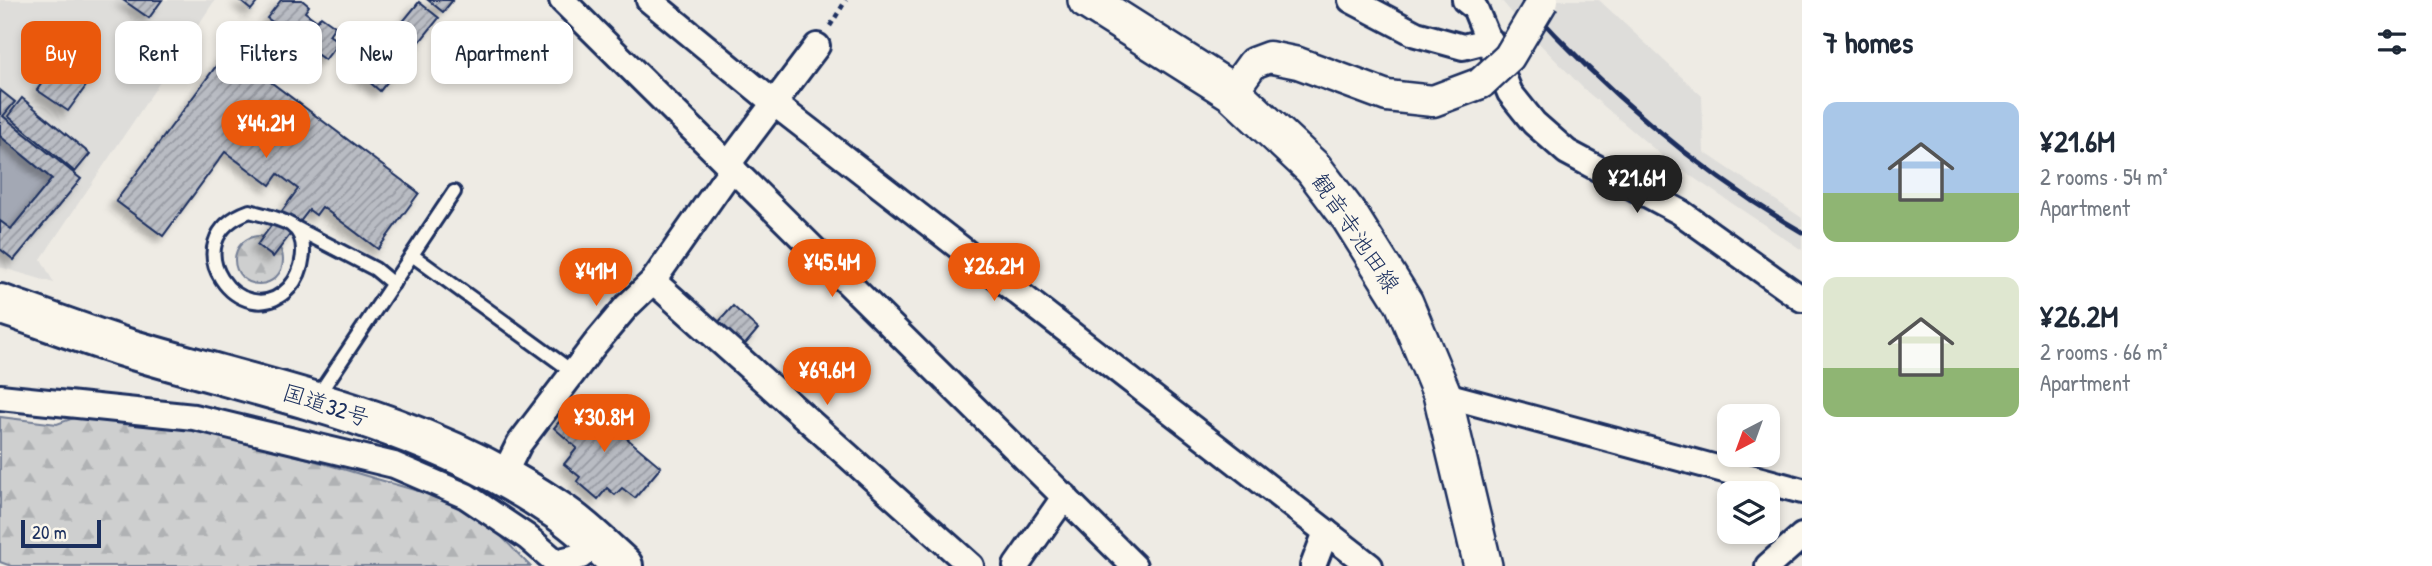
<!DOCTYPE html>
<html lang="en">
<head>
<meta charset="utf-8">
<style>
  body { margin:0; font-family:"Patrick Hand","Klee One",sans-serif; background:#f2f2f3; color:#1f2937; height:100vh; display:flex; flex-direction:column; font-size:26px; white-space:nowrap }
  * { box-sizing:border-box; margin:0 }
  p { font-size:23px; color:#747a83 }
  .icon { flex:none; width:38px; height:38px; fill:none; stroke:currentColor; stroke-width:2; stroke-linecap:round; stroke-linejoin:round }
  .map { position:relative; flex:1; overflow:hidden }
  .details { display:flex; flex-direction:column; background:#fff; width:630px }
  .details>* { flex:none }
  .hud { position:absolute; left:21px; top:21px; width:665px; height:63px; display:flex; gap:14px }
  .needle { width:46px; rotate:221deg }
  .tools { position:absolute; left:1717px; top:404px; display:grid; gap:14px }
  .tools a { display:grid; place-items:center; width:63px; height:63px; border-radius:14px; background:#fff; box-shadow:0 4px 10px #0003; font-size:35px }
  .scale { position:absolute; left:21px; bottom:18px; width:80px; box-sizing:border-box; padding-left:7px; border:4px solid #1b2f5e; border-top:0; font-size:19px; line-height:24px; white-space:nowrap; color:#1b2f5e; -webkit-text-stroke:5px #fbf7ec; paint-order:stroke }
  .price { position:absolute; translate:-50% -60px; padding:0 16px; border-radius:24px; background:#ea580c; color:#fff; font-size:23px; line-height:46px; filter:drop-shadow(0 2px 4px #0008) }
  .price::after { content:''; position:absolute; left:50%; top:42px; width:21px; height:16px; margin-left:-10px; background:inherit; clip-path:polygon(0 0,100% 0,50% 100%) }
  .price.selected { background:#222; color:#fff }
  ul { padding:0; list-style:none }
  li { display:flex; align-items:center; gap:21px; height:175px; padding:0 21px }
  li span { display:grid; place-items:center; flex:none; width:196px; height:140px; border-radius:14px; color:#555 }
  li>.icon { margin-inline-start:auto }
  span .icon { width:84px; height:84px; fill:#fffc; stroke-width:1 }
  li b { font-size:30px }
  h2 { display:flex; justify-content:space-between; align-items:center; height:84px; padding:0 21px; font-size:30px }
  .chip { padding:0 24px; border-radius:14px; background:#fff; box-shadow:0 4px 10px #0003; font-size:24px; line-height:63px }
  .chip.selected { background:#ea580c; color:#fff }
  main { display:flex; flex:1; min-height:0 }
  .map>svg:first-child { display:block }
  .built { fill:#deddda }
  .forest { fill:url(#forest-firs); stroke:#747f96; stroke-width:2 }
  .water { fill:#a3a8b4; stroke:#6d7892; stroke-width:2 }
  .building { fill:url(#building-hatch); stroke:#1b2f5e; stroke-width:2; filter:url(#shadow) }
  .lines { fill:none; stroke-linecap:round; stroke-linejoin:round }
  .service-casing { stroke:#1b2f5e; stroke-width:18 }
  .minor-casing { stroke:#1b2f5e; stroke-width:30 }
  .tertiary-casing { stroke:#1b2f5e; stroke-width:35 }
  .primary-casing { stroke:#1b2f5e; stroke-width:42 }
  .trunk-casing { stroke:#1b2f5e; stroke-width:44 }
  .path { stroke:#1b2f5e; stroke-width:4.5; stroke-dasharray:5 5; stroke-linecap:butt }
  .service { stroke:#fbf7ec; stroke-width:12 }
  .minor { stroke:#fbf7ec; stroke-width:24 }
  .tertiary { stroke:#fbf7ec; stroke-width:30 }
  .primary { stroke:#fbf7ec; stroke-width:37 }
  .trunk { stroke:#fbf7ec; stroke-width:38 }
  .rail { stroke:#1b2f5e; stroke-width:5 }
  .tertiary-bridge-casing { stroke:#1b2f5e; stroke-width:35; stroke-linecap:butt }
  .tertiary-bridge { stroke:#fbf7ec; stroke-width:30 }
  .labels { text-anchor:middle; stroke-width:6; stroke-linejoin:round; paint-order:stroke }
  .street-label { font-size:23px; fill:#1b2f5e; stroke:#fbf7ec }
</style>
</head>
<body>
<main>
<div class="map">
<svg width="1802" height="566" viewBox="0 0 1802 566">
  <defs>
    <pattern id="forest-firs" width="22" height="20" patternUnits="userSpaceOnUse" patternTransform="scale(1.75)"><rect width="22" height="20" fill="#cecfcf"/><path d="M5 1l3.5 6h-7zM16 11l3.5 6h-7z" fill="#b0b2b4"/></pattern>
    <pattern id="building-hatch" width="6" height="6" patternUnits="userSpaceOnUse" patternTransform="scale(1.75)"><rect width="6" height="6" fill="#b9bcc3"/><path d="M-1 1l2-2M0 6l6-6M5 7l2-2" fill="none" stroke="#9699a2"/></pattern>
    <filter id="shadow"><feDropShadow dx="-6" dy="6" stdDeviation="3.5" flood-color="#0004"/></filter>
  </defs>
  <rect width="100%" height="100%" fill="#eeebe4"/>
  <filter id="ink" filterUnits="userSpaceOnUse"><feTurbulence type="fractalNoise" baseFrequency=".0143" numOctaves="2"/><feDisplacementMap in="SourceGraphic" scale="14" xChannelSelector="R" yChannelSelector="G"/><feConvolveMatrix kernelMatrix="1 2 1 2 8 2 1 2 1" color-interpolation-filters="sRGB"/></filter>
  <g filter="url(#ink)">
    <!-- built -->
    <g class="built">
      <polygon points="0,0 215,0 41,259 54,283 0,267"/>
      <polygon points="1501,0 1599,0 1702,96 1704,152 1802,218 1802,250 1667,160 1585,90 1530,34"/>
    </g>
    <!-- forest -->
    <g class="forest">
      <circle cx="259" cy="260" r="24"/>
      <polygon points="79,416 203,428 445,499 498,533 530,566 11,566 0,562 0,417 57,424"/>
    </g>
    <!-- water -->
    <polygon class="water" points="0,136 52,179 11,229 0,221"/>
    <!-- building -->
    <g class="building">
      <polygon points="123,0 162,0 149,18"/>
      <polygon points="239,0 259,0 251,10"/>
      <polygon points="281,0 302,0 309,6 305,12 317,21 321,16 335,26 329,35 339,42 325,60 267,18"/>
      <polygon points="428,0 453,0 443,12"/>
      <polygon points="419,2 439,18 380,91 360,74"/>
      <polygon points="228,50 419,193 378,249 322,207 316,215 309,210 273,257 257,245 298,189 278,174 270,185 225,152 163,236 116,201"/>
      <polygon points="63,53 94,75 68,111 37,90"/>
      <polygon points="0,90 15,102 3,116 81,179 14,260 0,249 0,221 11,229 52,179 0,136"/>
      <polygon points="22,98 90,154 75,172 8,116"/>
      <polygon points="733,306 758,329 742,348 716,325"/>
      <polygon points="579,398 661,467 635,498 622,488 615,495 607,488 598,499 577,481 580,477 564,464 577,448 554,428"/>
    </g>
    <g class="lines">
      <!-- service casing -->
      <g class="service-casing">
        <g id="service">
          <path d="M250,211C262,215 280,218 291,225C311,239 303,273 289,288C242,337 169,240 250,211Z"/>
          <polyline points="294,227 375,269 393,284"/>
          <polyline points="412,255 573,372"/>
          <polyline points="317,397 454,192"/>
        </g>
      </g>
      <!-- minor casing -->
      <g class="minor-casing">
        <g id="minor">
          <polyline points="562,0 1134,566"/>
          <polyline points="649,0 775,104 1370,566"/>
          <polyline points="1351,0 1416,34 1463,47 1490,40"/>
          <polyline points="1465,0 1475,8 1510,93 1534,123 1567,152 1680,212 1802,299"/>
          <polyline points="729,163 817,46"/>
          <polyline points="653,281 971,566"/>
          <polyline points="1442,394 1802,491"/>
          <polyline points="0,397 194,417 394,465 466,496 527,537 556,562 581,556 597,542"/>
          <polyline points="503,476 519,444 595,344 626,307 653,281 733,167"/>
          <polyline points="1016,566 1065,496"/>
          <polyline points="1313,566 1326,532"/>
          <polyline points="1768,566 1802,536"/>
        </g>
      </g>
      <!-- tertiary casing -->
      <g class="tertiary-casing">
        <polyline id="tertiary" points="1232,92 1253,63 1269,57 1298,63 1387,96 1433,101 1481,83"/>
      </g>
      <!-- primary casing -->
      <g class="primary-casing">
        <polyline id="primary" points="1087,0 1232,92 1313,168 1350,217 1404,303 1442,394 1483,566"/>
      </g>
      <!-- trunk casing -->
      <g class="trunk-casing">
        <path id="trunk" d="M0,304C40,318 80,333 120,346C270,392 422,418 554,508C579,524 601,546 623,566"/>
      </g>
      <!-- path -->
      <polyline class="path" points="830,26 846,0"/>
      <!-- service -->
      <use href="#service" class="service"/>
      <!-- minor -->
      <use href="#minor" class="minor"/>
      <!-- tertiary -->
      <use href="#tertiary" class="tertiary"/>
      <!-- primary -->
      <use href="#primary" class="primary"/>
      <!-- trunk -->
      <use href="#trunk" class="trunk"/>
      <!-- rail -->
      <path class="rail" d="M1523,0C1604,90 1698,171 1802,232"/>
      <!-- tertiary-bridge casing -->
      <g class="tertiary-bridge-casing">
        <polyline id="tertiary-bridge" points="1481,83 1509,57 1543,0"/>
      </g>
      <!-- tertiary-bridge -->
      <use href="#tertiary-bridge" class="tertiary-bridge"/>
    </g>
  </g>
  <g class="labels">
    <!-- street labels -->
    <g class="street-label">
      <text transform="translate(1356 233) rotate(56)" y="8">観音寺池田線</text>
      <text transform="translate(326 405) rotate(18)" y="8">国道32号</text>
    </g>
  </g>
</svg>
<div class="tools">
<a><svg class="needle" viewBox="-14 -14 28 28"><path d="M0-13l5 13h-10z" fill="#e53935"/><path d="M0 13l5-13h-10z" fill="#747a83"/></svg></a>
<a><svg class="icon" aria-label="layers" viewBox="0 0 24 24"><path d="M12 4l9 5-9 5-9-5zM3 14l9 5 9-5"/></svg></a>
</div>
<div class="scale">20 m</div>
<b class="price" style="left:266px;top:160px">¥44.2M</b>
<b class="price selected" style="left:1637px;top:215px">¥21.6M</b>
<b class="price" style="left:832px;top:299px">¥45.4M</b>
<b class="price" style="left:994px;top:303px">¥26.2M</b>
<b class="price" style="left:596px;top:308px">¥41M</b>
<b class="price" style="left:827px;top:407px">¥69.6M</b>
<b class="price" style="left:604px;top:454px">¥30.8M</b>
<div class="hud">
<a class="chip selected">Buy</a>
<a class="chip">Rent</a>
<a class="chip">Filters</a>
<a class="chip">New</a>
<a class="chip">Apartment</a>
</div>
</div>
<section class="details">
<h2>7 homes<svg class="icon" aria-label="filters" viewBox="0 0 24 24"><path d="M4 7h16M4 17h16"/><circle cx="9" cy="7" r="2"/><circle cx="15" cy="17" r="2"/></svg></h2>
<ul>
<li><span style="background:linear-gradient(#a9c7e8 65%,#8fb573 0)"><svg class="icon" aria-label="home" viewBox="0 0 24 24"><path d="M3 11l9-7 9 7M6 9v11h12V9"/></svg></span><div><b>¥21.6M</b><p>2 rooms · 54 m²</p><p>Apartment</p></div></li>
<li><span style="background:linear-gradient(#dfe7d0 65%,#8fb573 0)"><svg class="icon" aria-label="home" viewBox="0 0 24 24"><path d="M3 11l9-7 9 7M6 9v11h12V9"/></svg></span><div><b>¥26.2M</b><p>2 rooms · 66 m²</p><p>Apartment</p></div></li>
</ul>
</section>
</main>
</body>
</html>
